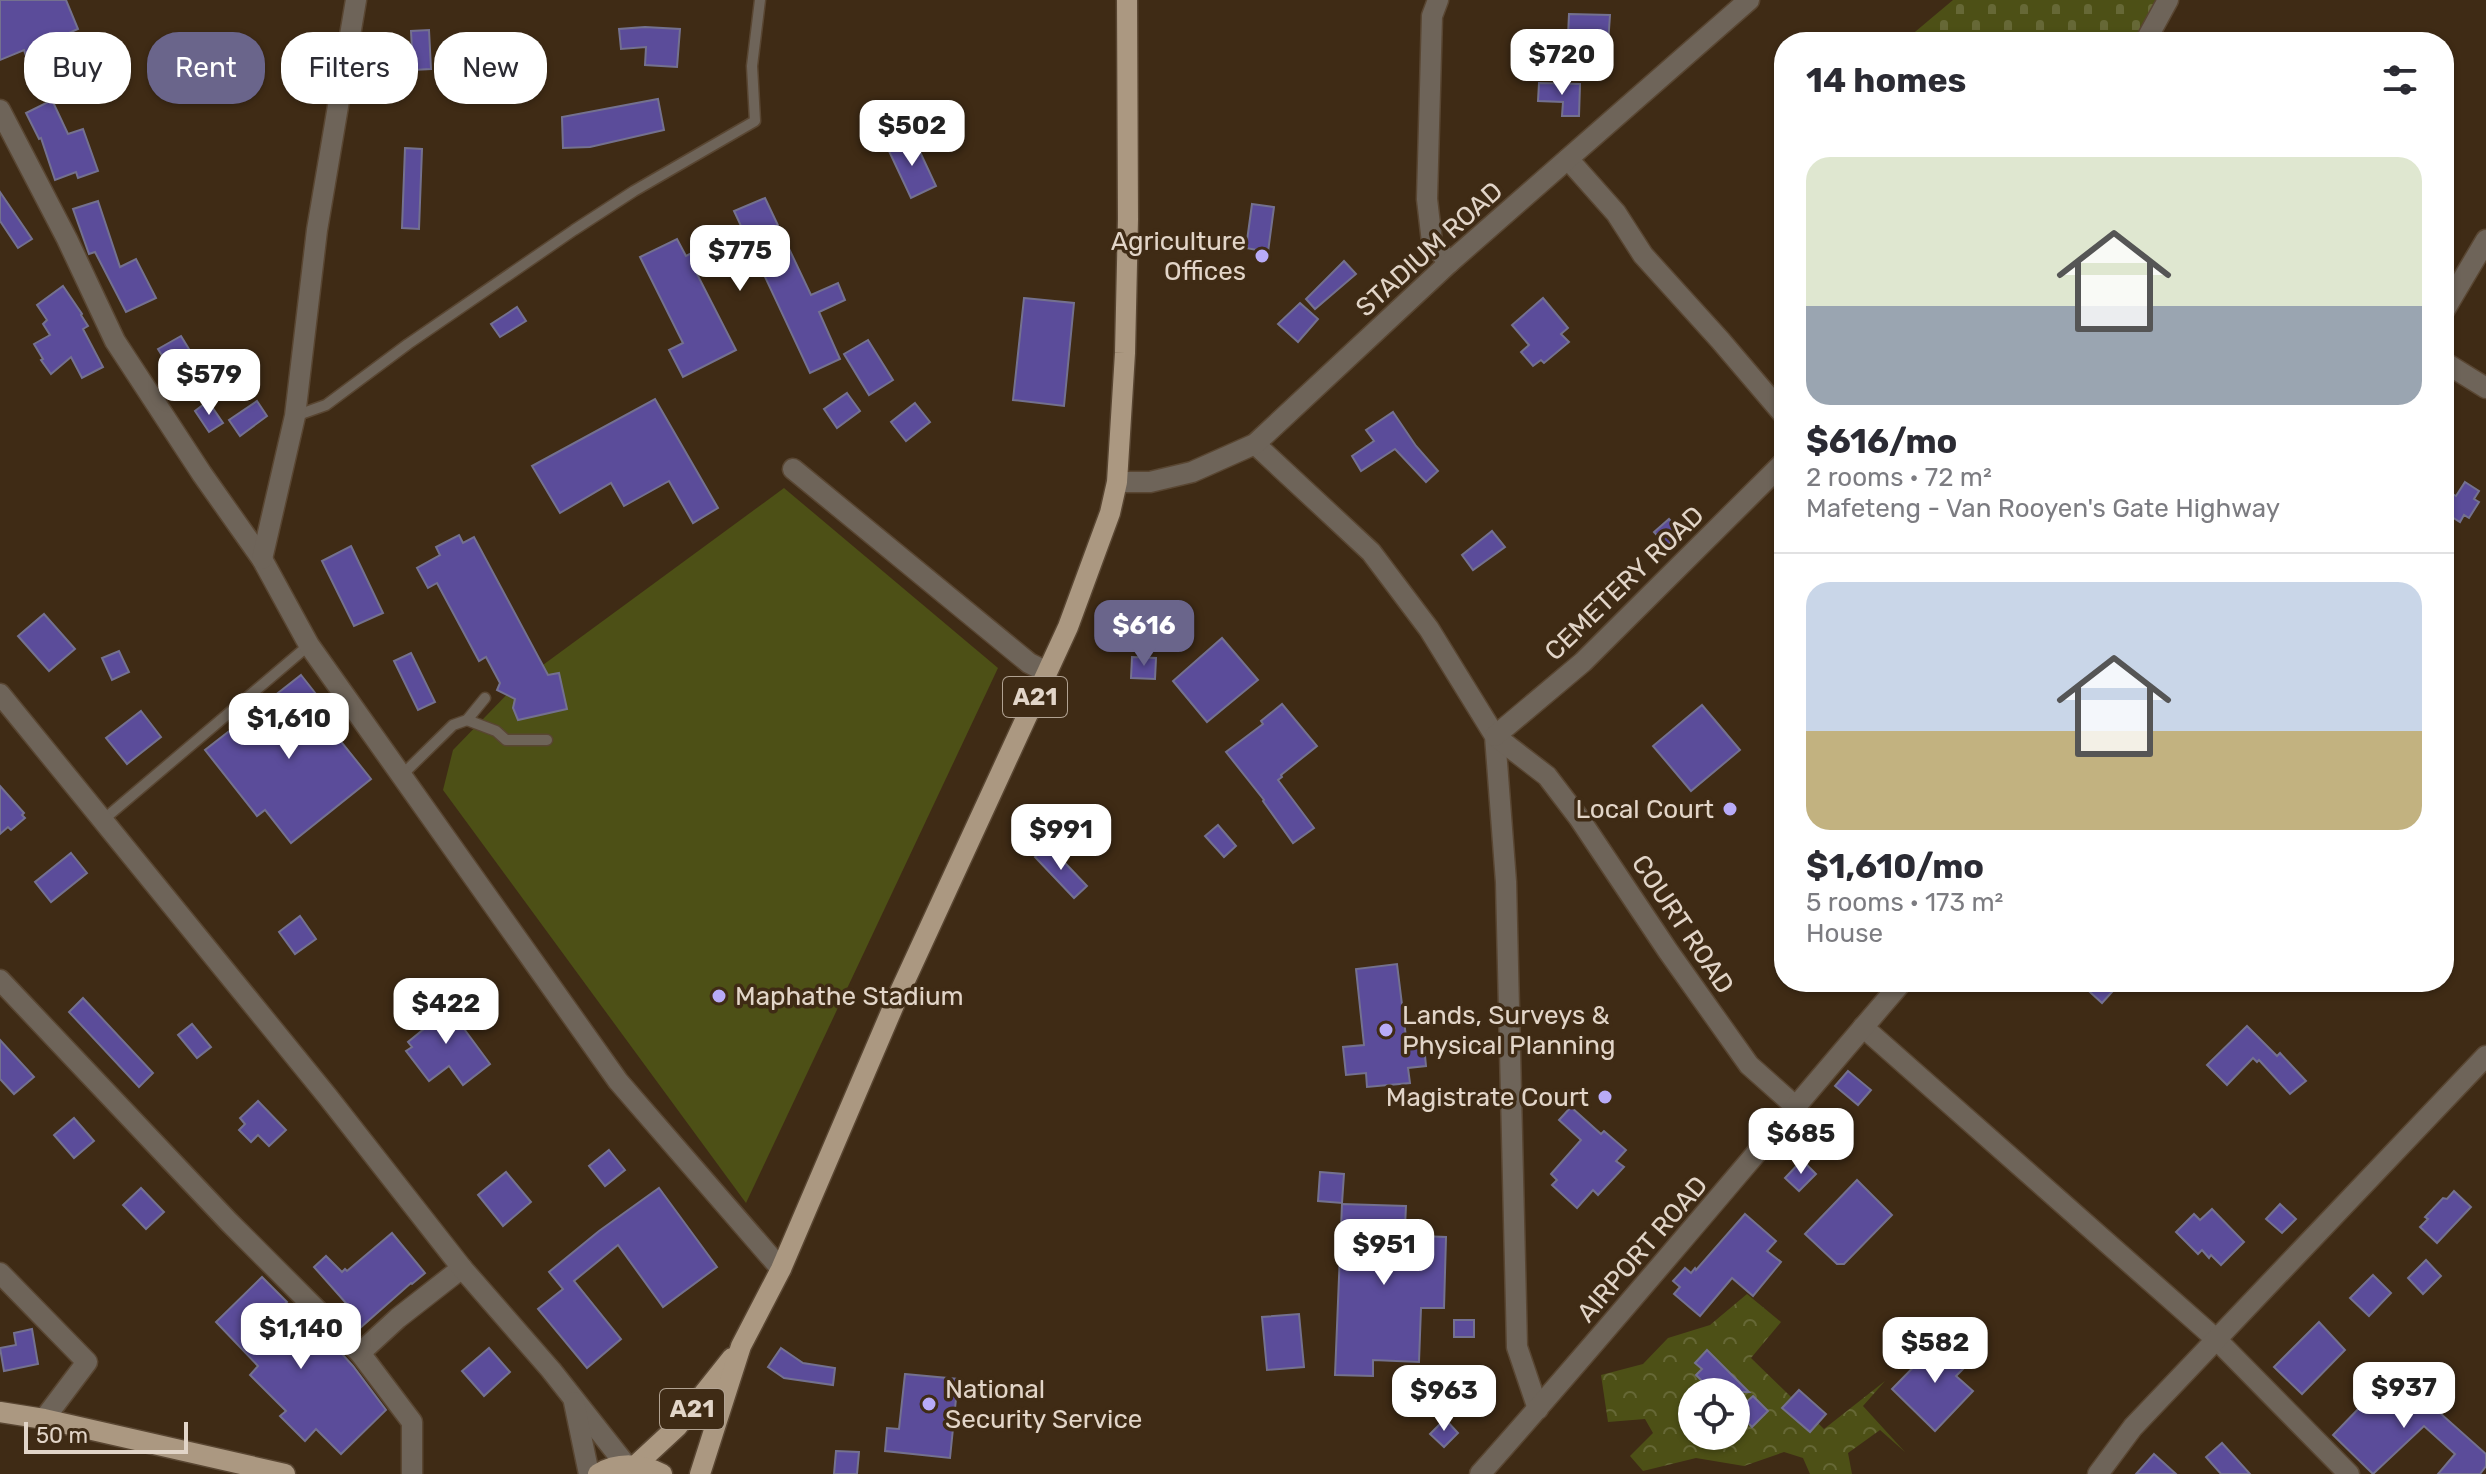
<!DOCTYPE html>
<html lang="en">
<head>
<meta charset="utf-8">
<style>
  body { margin:0; font-family:Rubik,sans-serif; background:#f2f2f3; color:#2b2b33; height:100vh; display:flex; flex-direction:column; font-size:30px; white-space:nowrap }
  * { box-sizing:border-box; margin:0 }
  p { font-size:26px; color:#7c7c81 }
  .icon { flex:none; width:44px; height:44px; fill:none; stroke:currentColor; stroke-width:2; stroke-linecap:round; stroke-linejoin:round }
  .map { position:relative; flex:1; overflow:hidden }
  .details { position:absolute; left:1774px; top:32px; width:680px; height:960px; display:flex; flex-direction:column; background:#fff; border-radius:32px; box-shadow:0 2px 6px #0004 }
  .details>* { flex:none }
  .hud { position:absolute; left:24px; top:32px; width:760px; height:72px; display:flex; gap:16px }
  .buttons { position:absolute; left:1678px; top:1378px; display:grid; gap:16px }
  .buttons a { display:grid; place-items:center; width:72px; height:72px; border-radius:50%; background:#fff; box-shadow:0 2px 6px #0004; font-size:40px }
  .scale { position:absolute; left:24px; bottom:20px; width:164px; box-sizing:border-box; padding-left:8px; border:4px solid #e2d5c8; border-top:0; font-size:22px; line-height:28px; white-space:nowrap; color:#e2d5c8; -webkit-text-stroke:6px #3f2b15; paint-order:stroke }
  .price { position:absolute; translate:-50% -68px; padding:0 18px; border-radius:16px; background:#fff; color:#222; font-size:26px; line-height:52px; filter:drop-shadow(0 2px 4px #0008) }
  .price::after { content:''; position:absolute; left:50%; top:48px; width:24px; height:18px; margin-left:-12px; background:inherit; clip-path:polygon(0 0,100% 0,50% 100%) }
  .price.current { background:#6a658b; color:#fff }
  ul { padding:0; list-style:none }
  li { display:grid; align-content:center; gap:16px; height:424px; padding:0 32px }
  li+li { border-top:2px solid #e1e1e2 }
  li span { display:grid; place-items:center; height:248px; border-radius:24px; color:#555 }
  li>.icon { margin-inline-start:auto }
  span .icon { width:144px; height:144px; fill:#fffc; stroke-width:1 }
  li b { font-size:34px }
  h2 { display:flex; justify-content:space-between; align-items:center; height:96px; padding:0 32px; font-size:34px }
  .pill { padding:0 28px; border-radius:32px; background:#fff; box-shadow:0 2px 6px #0004; font-size:28px; line-height:72px }
  .pill.current { background:#6a658b; color:#fff }
  .map>svg:first-child { display:block }
  .forest { fill:url(#forest-crowns); fill-rule:evenodd }
  .cemetery { fill:url(#cemetery-stones) }
  .park { fill:#4d5016 }
  .building { fill:#5b4c9a; stroke:#74718f; stroke-width:2 }
  .lines { fill:none; stroke-linecap:round; stroke-linejoin:round }
  .service-casing { stroke:#594632; stroke-width:13 }
  .minor-casing { stroke:#594632; stroke-width:23 }
  .tertiary-casing { stroke:#594632; stroke-width:23 }
  .primary-casing { stroke:#594632; stroke-width:23 }
  .service { stroke:#6e6459; stroke-width:10 }
  .minor { stroke:#6e6459; stroke-width:20 }
  .tertiary { stroke:#6e6459; stroke-width:20 }
  .primary { stroke:#ab9881; stroke-width:20 }
  .poi-dot { fill:#b8abf7; stroke:#3f2b15; stroke-width:3 }
  .labels { text-anchor:middle; stroke-width:7; stroke-linejoin:round; paint-order:stroke }
  .shield { fill:#3f2b15; stroke:#b1a292; stroke-width:2 }
  .shield-label { font-size:24px; font-weight:bold; fill:#e2d5c8 }
  .poi-label { font-size:26px; fill:#e2d5c8; stroke:#3f2b15; text-anchor:end }
  .street-label { font-size:26px; fill:#e2d5c8; stroke:#3f2b15 }
</style>
</head>
<body>
<div class="map">
<svg width="2486" height="1474" viewBox="0 0 2486 1474">
  <defs>
    <pattern id="forest-crowns" width="20" height="18" patternUnits="userSpaceOnUse" patternTransform="scale(2)"><rect width="20" height="18" fill="#4d5016"/><path d="M2 6a3 3 0 1 1 6 0M12 15a3 3 0 1 1 6 0" fill="none" stroke="#666836"/></pattern>
    <pattern id="cemetery-stones" width="16" height="16" patternUnits="userSpaceOnUse" patternTransform="scale(2)"><rect width="16" height="16" fill="#4d5016"/><path d="M2 7V4a2 2 0 0 1 4 0v3zM10 15v-3a2 2 0 0 1 4 0v3z" fill="#666836"/></pattern>
  </defs>
  <rect width="100%" height="100%" fill="#3f2b15"/>
  <!-- forest -->
  <path class="forest" d="M1747,1294L1781,1322L1751,1358L1824,1429L1885,1381L1863,1406L1905,1452L1880,1430L1848,1453L1852,1474H1810L1803,1458L1784,1452L1744,1466L1696,1458L1643,1471L1630,1456L1653,1433L1645,1419L1608,1422L1601,1375L1643,1364L1668,1338L1710,1325ZM1692,1392H1736V1436H1692Z"/>
  <!-- cemetery -->
  <polygon class="cemetery" points="1953,0 2157,0 2134,42 1903,42"/>
  <!-- park -->
  <polygon class="park" points="784,488 998,668 746,1203 443,790 453,750 517,684"/>
  <!-- building -->
  <g class="building">
    <polygon points="0,0 66,0 78,29 62,36 69,54 30,68 24,50 0,60"/>
    <polygon points="1569,14 1610,15 1607,59 1567,57"/>
    <polygon points="645,27 680,29 677,67 645,65 646,47 621,49 619,29"/>
    <polygon points="429,30 431,69 413,70 411,31"/>
    <polygon points="1539,83 1580,84 1579,116 1562,116 1563,102 1538,101"/>
    <polygon points="658,99 664,130 590,147 563,148 562,117"/>
    <polygon points="52,100 68,134 83,129 98,171 78,178 76,172 55,180 41,138 39,139 26,113"/>
    <polygon points="913,137 936,186 911,198 888,149"/>
    <polygon points="405,148 422,149 419,229 402,228"/>
    <polygon points="0,192 32,239 18,248 0,221"/>
    <polygon points="765,198 811,295 838,283 845,300 819,312 840,359 810,373 751,247 697,274 736,350 683,377 669,350 683,343 640,257 677,239 686,256 742,228 734,211"/>
    <polygon points="98,201 120,267 136,259 156,298 126,312 95,252 89,254 73,209"/>
    <polygon points="1252,204 1274,207 1268,252 1246,248"/>
    <polygon points="1344,261 1356,274 1315,309 1306,299"/>
    <polygon points="63,286 82,314 81,315 88,326 83,329 103,367 82,378 71,357 51,374 41,360 43,359 34,344 50,335 43,324 47,320 37,305"/>
    <polygon points="1024,298 1074,303 1064,406 1013,400"/>
    <polygon points="1543,298 1568,328 1561,334 1569,342 1544,363 1541,360 1533,366 1521,352 1529,345 1512,325"/>
    <polygon points="1300,303 1318,319 1298,342 1278,324"/>
    <polygon points="517,307 526,321 500,337 491,324"/>
    <polygon points="181,336 195,359 173,373 158,349"/>
    <polygon points="868,340 893,380 869,395 844,354"/>
    <polygon points="847,393 860,411 837,428 824,409"/>
    <polygon points="655,399 718,508 693,523 669,481 624,506 611,483 560,513 532,466"/>
    <polygon points="208,401 223,423 209,432 195,411"/>
    <polygon points="257,401 267,416 240,436 229,420"/>
    <polygon points="915,403 930,422 906,441 891,422"/>
    <polygon points="1393,412 1416,446 1438,471 1426,482 1395,449 1361,471 1352,456 1374,441 1366,430"/>
    <polygon points="2465,482 2479,491 2474,499 2479,502 2469,518 2464,515 2460,522 2444,512 2444,489 2456,496"/>
    <polygon points="1669,519 1682,533 1667,546 1654,532"/>
    <polygon points="1492,531 1505,547 1473,570 1462,555"/>
    <polygon points="459,535 463,543 474,537 548,675 559,673 567,709 518,720 513,708 515,699 497,690 500,683 486,657 479,661 437,583 428,588 417,568 440,555 436,547"/>
    <polygon points="351,546 383,613 354,626 322,561"/>
    <polygon points="44,614 75,649 49,671 18,636"/>
    <polygon points="1222,638 1258,680 1207,722 1173,681"/>
    <polygon points="119,651 129,672 112,680 102,658"/>
    <polygon points="411,653 435,702 418,710 394,661"/>
    <polygon points="1132,657 1156,658 1155,679 1131,678"/>
    <polygon points="301,675 327,708 319,714 371,779 291,843 265,810 257,816 205,750"/>
    <polygon points="1282,704 1317,746 1281,775 1282,777 1278,780 1314,828 1293,843 1263,801 1264,800 1226,752 1263,724 1261,721"/>
    <polygon points="1702,705 1740,750 1691,791 1653,746"/>
    <polygon points="141,711 161,737 127,764 106,738"/>
    <polygon points="0,786 24,813 22,815 25,818 11,830 8,827 0,834"/>
    <polygon points="1218,825 1236,846 1224,857 1205,836"/>
    <polygon points="1048,845 1087,886 1074,898 1035,857"/>
    <polygon points="71,853 87,873 51,902 35,882"/>
    <polygon points="300,916 316,939 295,954 279,932"/>
    <polygon points="1397,964 1406,1037 1423,1035 1426,1066 1408,1068 1410,1083 1367,1087 1366,1073 1346,1075 1343,1047 1364,1045 1356,969"/>
    <polygon points="2079,982 2121,982 2102,1003"/>
    <polygon points="83,998 153,1073 139,1087 69,1012"/>
    <polygon points="449,998 464,1018 459,1022 490,1064 463,1085 449,1066 429,1081 406,1051 412,1047 408,1042 425,1028 419,1020"/>
    <polygon points="192,1024 211,1047 197,1058 178,1035"/>
    <polygon points="2247,1026 2277,1056 2280,1053 2306,1081 2290,1094 2259,1060 2257,1062 2253,1058 2227,1085 2207,1065"/>
    <polygon points="0,1040 34,1077 14,1094 0,1079"/>
    <polygon points="1848,1071 1871,1090 1858,1105 1835,1086"/>
    <polygon points="258,1101 286,1130 269,1146 258,1135 251,1142 239,1130 245,1124 240,1118"/>
    <polygon points="1571,1107 1601,1134 1604,1131 1626,1150 1616,1161 1624,1167 1598,1195 1593,1190 1577,1208 1552,1185 1557,1180 1551,1174 1581,1140 1559,1120"/>
    <polygon points="74,1118 94,1141 74,1158 54,1135"/>
    <polygon points="609,1150 625,1170 605,1186 589,1166"/>
    <polygon points="1802,1160 1816,1174 1799,1191 1785,1178"/>
    <polygon points="506,1172 531,1202 503,1226 478,1195"/>
    <polygon points="1320,1172 1344,1174 1342,1203 1318,1201"/>
    <polygon points="1857,1180 1892,1215 1844,1264 1837,1264 1805,1234"/>
    <polygon points="141,1188 164,1212 146,1229 123,1205"/>
    <polygon points="659,1188 717,1267 663,1307 618,1245 574,1281 621,1339 587,1368 538,1309 563,1289 549,1272 599,1231"/>
    <polygon points="2454,1191 2471,1207 2437,1243 2420,1227 2428,1219 2425,1217 2443,1198 2447,1199"/>
    <polygon points="1342,1204 1406,1206 1405,1227 1420,1227 1420,1236 1446,1237 1444,1308 1421,1308 1419,1362 1373,1360 1373,1376 1335,1375"/>
    <polygon points="2280,1204 2296,1219 2282,1233 2266,1219"/>
    <polygon points="2212,1209 2244,1242 2221,1265 2211,1255 2209,1258 2202,1250 2198,1254 2176,1232 2194,1214 2200,1220"/>
    <polygon points="1745,1214 1776,1241 1767,1251 1781,1262 1753,1296 1732,1278 1700,1316 1674,1294 1680,1287 1673,1281 1685,1268 1691,1273 1695,1268 1696,1270"/>
    <polygon points="392,1233 425,1273 412,1284 411,1283 360,1328 349,1315 353,1311 314,1267 326,1256 342,1272 345,1269 347,1271"/>
    <polygon points="2426,1260 2441,1276 2423,1294 2408,1278"/>
    <polygon points="2373,1275 2391,1293 2369,1316 2350,1298"/>
    <polygon points="262,1277 287,1302 276,1312 310,1347 321,1335 331,1345 333,1344 353,1366 386,1410 341,1454 316,1429 305,1441 280,1416 286,1411 250,1375 258,1366 216,1322"/>
    <polygon points="1299,1314 1304,1367 1267,1370 1262,1317"/>
    <rect x="1454" y="1320" width="20" height="17"/>
    <polygon points="2319,1322 2345,1350 2302,1394 2274,1367"/>
    <polygon points="32,1329 38,1364 4,1371 0,1348 16,1345 14,1333"/>
    <polygon points="1941,1339 1968,1364 1956,1376 1973,1391 1935,1431 1892,1389"/>
    <polygon points="489,1348 510,1372 484,1396 462,1371"/>
    <polygon points="781,1348 803,1363 835,1368 833,1385 784,1378 768,1367"/>
    <polygon points="1707,1350 1749,1392 1713,1392 1696,1375 1702,1369 1695,1363"/>
    <polygon points="2394,1372 2486,1454 2486,1466 2480,1474 2438,1474 2455,1454 2424,1426 2373,1474 2333,1435"/>
    <polygon points="905,1374 958,1379 950,1458 885,1451 887,1428 899,1429"/>
    <polygon points="1799,1390 1826,1414 1810,1432 1782,1408"/>
    <polygon points="1753,1396 1768,1411 1752,1427 1736,1411"/>
    <polygon points="1445,1419 1458,1433 1444,1447 1430,1434"/>
    <polygon points="2222,1443 2250,1474 2221,1474 2206,1457"/>
    <polygon points="836,1451 859,1452 857,1474 834,1474"/>
    <polygon points="2154,1454 2176,1474 2136,1474"/>
  </g>
  <g class="lines">
    <!-- service casing -->
    <g class="service-casing">
      <g id="service">
        <polyline points="295,416 326,405 408,344 574,230 634,191 755,121 752,66 760,0"/>
        <polyline points="467,720 496,731 506,740 547,740"/>
        <polyline points="401,776 453,725 467,720 485,698"/>
        <polyline points="103,820 309,645"/>
      </g>
    </g>
    <!-- minor casing -->
    <g class="minor-casing">
      <g id="minor">
        <polyline points="1438,0 1432,16 1427,199 1432,242 1449,263"/>
        <polyline points="2145,42 2168,0"/>
        <polyline points="0,110 67,239 115,341 202,474 262,559 309,645 618,1081 781,1269"/>
        <polyline points="1568,159 1616,213 1643,255 1720,340 1784,415"/>
        <polyline points="2444,311 2486,240"/>
        <polyline points="2444,362 2486,388"/>
        <polyline points="1255,444 1371,552 1429,629 1495,736 1506,882 1517,1347 1538,1409"/>
        <polyline points="793,469 1029,663 1047,672"/>
        <polyline points="1117,482 1150,482 1192,472 1255,444 1449,263 1749,0"/>
        <polyline points="262,559 295,416 317,230 356,0"/>
        <polyline points="1495,736 1547,776 1579,818 1668,951 1749,1065 1795,1106"/>
        <polyline points="1495,736 1583,662 1784,462"/>
        <polyline points="0,980 229,1222 360,1353 412,1422 412,1474"/>
        <polyline points="1863,1027 2217,1340 2349,1474"/>
        <polyline points="0,1273 87,1362 44,1419"/>
        <polyline points="360,1353 398,1318 462,1268"/>
        <path d="M1480,1474C1624,1312 1761,1146 1902,982"/>
        <polyline points="2098,1474 2133,1427 2486,1056"/>
      </g>
    </g>
    <!-- tertiary casing -->
    <g class="tertiary-casing">
      <g id="tertiary">
        <polyline points="0,694 328,1097 462,1268 551,1370 626,1465"/>
        <polyline points="574,1402 589,1474"/>
      </g>
    </g>
    <!-- primary casing -->
    <g class="primary-casing">
      <g id="primary">
        <polyline points="0,1412 44,1419 285,1474"/>
        <polyline points="636,1465 677,1427 732,1358"/>
        <path d="M598,1474C617,1462 642,1463 662,1474"/>
        <polyline points="700,1474 741,1346 781,1269 897,998 1068,627 1110,513 1117,482 1125,353 1128,219 1127,0"/>
      </g>
    </g>
    <!-- service -->
    <use href="#service" class="service"/>
    <!-- minor -->
    <use href="#minor" class="minor"/>
    <!-- tertiary -->
    <use href="#tertiary" class="tertiary"/>
    <!-- primary -->
    <use href="#primary" class="primary"/>
  </g>
  <!-- markers -->
  <g class="poi-dot">
    <circle cx="1262" cy="256" r="8"/>
    <circle cx="1730" cy="809" r="8"/>
    <circle cx="719" cy="996" r="8"/>
    <circle cx="1386" cy="1030" r="8"/>
    <circle cx="1605" cy="1097" r="8"/>
    <circle cx="929" cy="1404" r="8"/>
  </g>
  <g class="labels">
    <!-- shield labels -->
    <g class="shield">
      <rect x="1003" y="677" width="64" height="40" rx="6"/>
      <rect x="660" y="1389" width="64" height="40" rx="6"/>
    </g>
    <g class="shield-label">
      <text x="1035" y="705">A21</text>
      <text x="692" y="1417">A21</text>
    </g>
    <!-- poi labels -->
    <g class="poi-label">
      <text x="1246" y="250">Agriculture<tspan x="1246" dy="30">Offices</tspan></text>
      <text x="1714" y="818">Local Court</text>
      <text x="735" y="1005" text-anchor="start">Maphathe Stadium</text>
      <text x="1402" y="1024" text-anchor="start">Lands, Surveys &amp;<tspan x="1402" dy="30">Physical Planning</tspan></text>
      <text x="1589" y="1106">Magistrate Court</text>
      <text x="945" y="1398" text-anchor="start">National<tspan x="945" dy="30">Security Service</tspan></text>
    </g>
    <!-- street labels -->
    <g class="street-label">
      <text transform="translate(1429 249) rotate(-42)" y="9">STADIUM ROAD</text>
      <text transform="translate(1624 583) rotate(-44)" y="9">CEMETERY ROAD</text>
      <text transform="translate(1683 924) rotate(56)" y="9">COURT ROAD</text>
      <text transform="translate(1642 1249) rotate(-49)" y="9">AIRPORT ROAD</text>
    </g>
  </g>
</svg>
<div class="buttons">
<a><svg class="icon" aria-label="locate" viewBox="0 0 24 24"><circle cx="12" cy="12" r="6"/><path d="M12 2v4M12 18v4M2 12h4M18 12h4"/></svg></a>
</div>
<div class="scale">50 m</div>
<b class="price" style="left:1562px;top:97px">$720</b>
<b class="price" style="left:912px;top:168px">$502</b>
<b class="price" style="left:740px;top:293px">$775</b>
<b class="price" style="left:209px;top:417px">$579</b>
<b class="price current" style="left:1144px;top:668px">$616</b>
<b class="price" style="left:289px;top:761px">$1,610</b>
<b class="price" style="left:1061px;top:872px">$991</b>
<b class="price" style="left:446px;top:1046px">$422</b>
<b class="price" style="left:1801px;top:1176px">$685</b>
<b class="price" style="left:1384px;top:1287px">$951</b>
<b class="price" style="left:301px;top:1371px">$1,140</b>
<b class="price" style="left:1935px;top:1385px">$582</b>
<b class="price" style="left:2404px;top:1430px">$937</b>
<b class="price" style="left:1444px;top:1433px">$963</b>
<div class="hud">
<a class="pill">Buy</a>
<a class="pill current">Rent</a>
<a class="pill">Filters</a>
<a class="pill">New</a>
</div>
<section class="details">
<h2>14 homes<svg class="icon" aria-label="filters" viewBox="0 0 24 24"><path d="M4 7h16M4 17h16"/><circle cx="9" cy="7" r="2"/><circle cx="15" cy="17" r="2"/></svg></h2>
<ul>
<li><span style="background:linear-gradient(#dfe7d0 60%,#9aa5b1 0)"><svg class="icon" aria-label="home" viewBox="0 0 24 24"><path d="M3 11l9-7 9 7M6 9v11h12V9"/></svg></span><div><b>$616/mo</b><p>2 rooms · 72 m²</p><p>Mafeteng - Van Rooyen's Gate Highway</p></div></li>
<li><span style="background:linear-gradient(#c9d6e8 60%,#c2b280 0)"><svg class="icon" aria-label="home" viewBox="0 0 24 24"><path d="M3 11l9-7 9 7M6 9v11h12V9"/></svg></span><div><b>$1,610/mo</b><p>5 rooms · 173 m²</p><p>House</p></div></li>
</ul>
</section>
</div>
</body>
</html>
